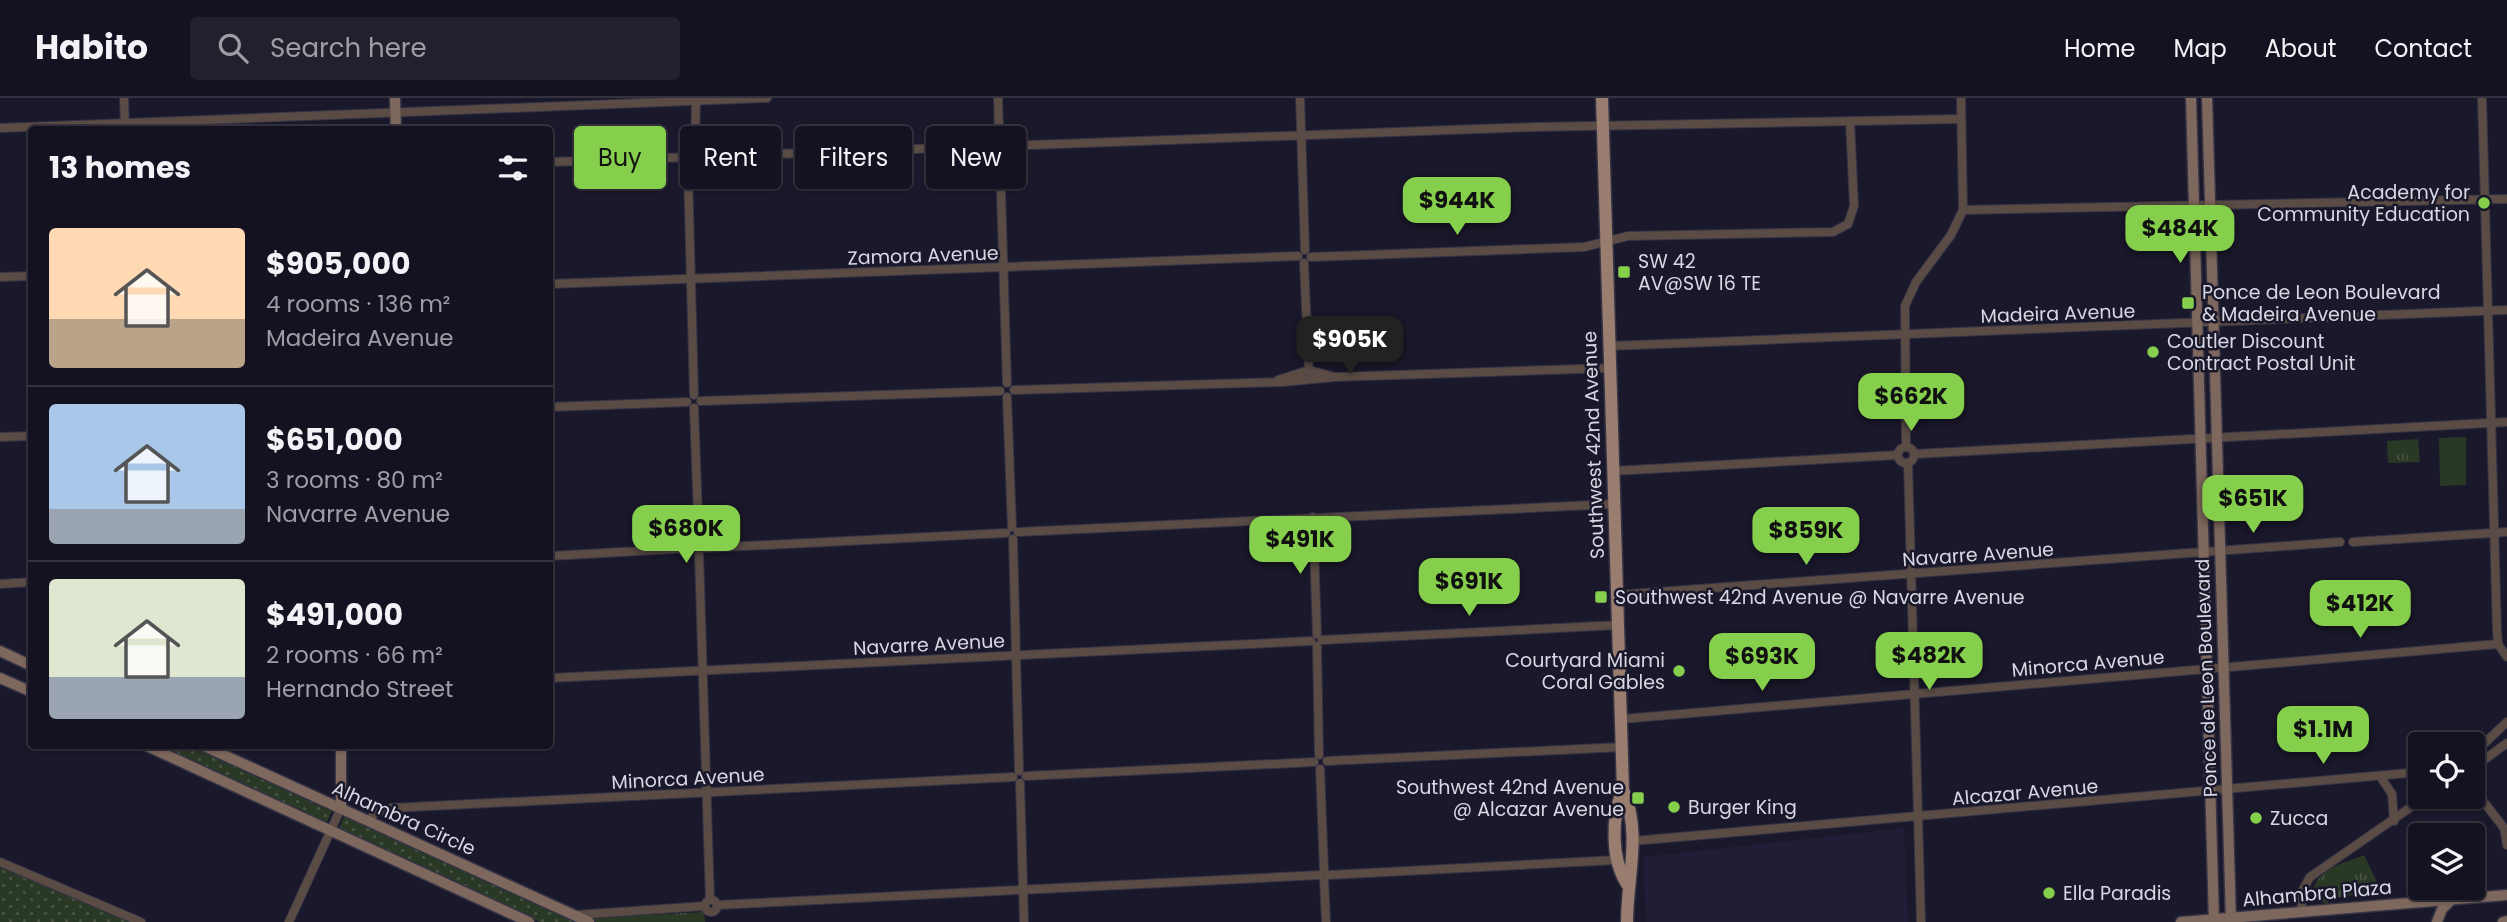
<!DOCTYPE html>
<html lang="en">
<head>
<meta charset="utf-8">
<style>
  body { margin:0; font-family:Poppins,sans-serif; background:#21202d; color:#f1f3f6; height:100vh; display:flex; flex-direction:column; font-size:26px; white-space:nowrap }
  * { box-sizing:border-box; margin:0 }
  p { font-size:23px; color:#9d9ea5 }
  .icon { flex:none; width:38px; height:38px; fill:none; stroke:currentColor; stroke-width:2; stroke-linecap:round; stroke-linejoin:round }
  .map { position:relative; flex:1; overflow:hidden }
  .side { position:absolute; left:28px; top:28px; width:525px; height:623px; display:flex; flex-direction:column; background:#141220; border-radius:7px; box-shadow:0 2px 5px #0004,0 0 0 2px #33323e }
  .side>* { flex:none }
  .guide { position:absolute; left:574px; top:28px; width:665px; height:63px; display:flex; gap:14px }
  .controls { position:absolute; left:2408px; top:634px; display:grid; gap:14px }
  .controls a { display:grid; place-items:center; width:77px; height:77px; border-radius:7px; background:#141220; box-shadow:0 2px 5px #0004,0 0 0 2px #33323e; font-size:35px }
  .price { position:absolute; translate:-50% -60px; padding:0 16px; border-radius:14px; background:#86cf4c; color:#111; font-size:23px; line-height:46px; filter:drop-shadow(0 2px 4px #0008) }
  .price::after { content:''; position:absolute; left:50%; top:42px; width:21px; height:16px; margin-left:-10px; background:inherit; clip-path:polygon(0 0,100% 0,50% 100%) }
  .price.current { background:#222; color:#fff }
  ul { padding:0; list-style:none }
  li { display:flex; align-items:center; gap:21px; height:175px; padding:0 21px }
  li+li { border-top:2px solid #33323e }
  li span { display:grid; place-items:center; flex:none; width:196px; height:140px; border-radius:7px; color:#555 }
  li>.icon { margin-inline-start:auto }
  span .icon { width:84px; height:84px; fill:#fffc; stroke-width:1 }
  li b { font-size:30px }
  h2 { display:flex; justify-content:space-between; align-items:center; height:84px; padding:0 21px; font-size:30px }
  .tag { padding:0 24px; border-radius:7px; background:#141220; box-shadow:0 2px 5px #0004,0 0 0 2px #33323e; font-size:24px; line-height:63px }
  .tag.current { background:#86cf4c; color:#111 }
  header { display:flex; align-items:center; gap:42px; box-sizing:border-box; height:98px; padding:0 35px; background:#141220; border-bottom:2px solid #33323e }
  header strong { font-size:33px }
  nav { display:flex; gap:38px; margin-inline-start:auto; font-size:24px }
  .search { width:490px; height:63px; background:#21202d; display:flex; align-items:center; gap:18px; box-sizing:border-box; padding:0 24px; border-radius:7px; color:#9d9ea5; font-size:26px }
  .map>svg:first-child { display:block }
  .built { fill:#211d36 }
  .grass { fill:url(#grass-dots) }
  .park { fill:url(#park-tufts) }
  .pitch { fill:#2a3826 }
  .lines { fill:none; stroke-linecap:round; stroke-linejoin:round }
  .street-casing { stroke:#353345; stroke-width:10 }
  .secondary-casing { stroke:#353345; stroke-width:13 }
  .primary-casing { stroke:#353345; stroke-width:15 }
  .street { stroke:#5a4c45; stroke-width:8 }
  .secondary { stroke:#7e675c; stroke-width:10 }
  .primary { stroke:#997d6e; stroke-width:12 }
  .poi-dot { fill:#86cf4c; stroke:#1a182b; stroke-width:2.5 }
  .labels { text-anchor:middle; stroke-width:5; stroke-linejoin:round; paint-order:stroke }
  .poi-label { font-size:19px; fill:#d8d7e4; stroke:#1a182b; text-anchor:start }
  .street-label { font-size:19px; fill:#d8d7e4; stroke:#1a182b }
</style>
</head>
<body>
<header>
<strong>Habito</strong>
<div class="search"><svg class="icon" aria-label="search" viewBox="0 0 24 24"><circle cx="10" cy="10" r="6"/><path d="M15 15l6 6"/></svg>Search here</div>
<nav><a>Home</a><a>Map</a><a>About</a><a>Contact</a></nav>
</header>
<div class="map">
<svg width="2507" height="824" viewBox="0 0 2507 824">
  <defs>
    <pattern id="grass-dots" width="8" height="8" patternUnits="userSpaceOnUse" patternTransform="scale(1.75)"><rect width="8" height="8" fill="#2a3826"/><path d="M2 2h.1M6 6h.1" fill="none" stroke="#485445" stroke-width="1.8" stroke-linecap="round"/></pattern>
    <pattern id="park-tufts" width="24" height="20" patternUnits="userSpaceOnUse" patternTransform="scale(1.75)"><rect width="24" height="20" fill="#2a3826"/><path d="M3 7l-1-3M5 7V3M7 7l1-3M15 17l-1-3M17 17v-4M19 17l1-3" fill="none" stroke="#485445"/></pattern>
  </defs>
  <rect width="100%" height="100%" fill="#1a182b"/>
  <!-- built -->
  <polygon class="built" points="1904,730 1908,824 1646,824 1643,759"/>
  <!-- grass -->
  <g class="grass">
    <polygon points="154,648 195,648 333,711 326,726"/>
    <polygon points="345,717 575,824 539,824 338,732"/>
    <polygon points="0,769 131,824 0,824"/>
  </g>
  <!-- park -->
  <g class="park">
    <polygon points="2418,341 2420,364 2388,365 2387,343"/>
    <path d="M2364,757L2381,792L2330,801L2327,806L2313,799C2312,771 2343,766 2364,757Z"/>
    <polygon points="704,814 705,824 596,824 587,820"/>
  </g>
  <!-- pitch -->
  <polygon class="pitch" points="2466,339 2466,387 2440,388 2439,340"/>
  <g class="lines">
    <!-- street casing -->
    <g class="street-casing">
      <g id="street">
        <polyline points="124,0 125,32"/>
        <polyline points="998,0 1007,285"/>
        <polyline points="1300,0 1305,152"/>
        <polyline points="2482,0 2497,533 2498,546 2507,559"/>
        <polyline points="0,30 767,0"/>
        <polyline points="550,64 1535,29 1961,21"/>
        <polyline points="1963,112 2507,101"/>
        <polyline points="1311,159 1584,149 1628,138 1833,134 1848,126 1854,108 1850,23"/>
        <polyline points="1304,165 1309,274"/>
        <polyline points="0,179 32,178"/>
        <polyline points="550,186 1298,158"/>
        <polyline points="1610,248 2507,212"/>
        <polyline points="1335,279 1611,270"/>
        <polyline points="1014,292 1283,284 1335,279 1309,272 1278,282"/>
        <polyline points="694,297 688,74 695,50 696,0"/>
        <polyline points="1007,299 1012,429"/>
        <polyline points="701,303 1000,293"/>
        <polyline points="550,309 687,304"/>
        <polyline points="694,310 699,445"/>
        <polyline points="0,339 32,338"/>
        <polyline points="1906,348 1905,208 1916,184 1951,137 1963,112 1961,0"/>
        <circle cx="1906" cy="357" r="8"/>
        <polyline points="1915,356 2507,324"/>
        <polyline points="1908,365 1921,824"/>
        <polyline points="1613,373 1898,357"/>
        <polyline points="1313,419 1317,536"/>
        <polyline points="1018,434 1614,406"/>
        <polyline points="1013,441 1019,673"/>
        <polyline points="2353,444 2507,434"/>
        <polyline points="705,450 1006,435"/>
        <polyline points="699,457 710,802"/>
        <polyline points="550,458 693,450"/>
        <polyline points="0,486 32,484"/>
        <polyline points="1617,497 2340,444"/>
        <polyline points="1322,542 1618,527"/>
        <polyline points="1317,548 1319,657"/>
        <polyline points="550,580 1311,543"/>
        <polyline points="1622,621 2498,546"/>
        <polyline points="2473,656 2507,624"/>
        <polyline points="1327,663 1622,649"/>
        <polyline points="2473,670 2507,645"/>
        <polyline points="1320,671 1324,772"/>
        <polyline points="1026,678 1314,664"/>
        <polyline points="2380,678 2392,696 2394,723"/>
        <polyline points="1020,685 1024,824"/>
        <polyline points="2473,690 2504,730 2507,747"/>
        <polyline points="368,723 375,715 391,710 1013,679"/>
        <polyline points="1633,743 2420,674"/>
        <polyline points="0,764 141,824"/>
        <polyline points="1329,777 1617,762"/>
        <polyline points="1324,781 1326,824"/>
        <circle cx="711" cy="808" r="6"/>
        <polyline points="717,807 1320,777"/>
        <polyline points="2302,813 2301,795 2310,779 2427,698"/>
        <polyline points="575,817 705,808"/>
        <polyline points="289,824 341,710"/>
      </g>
    </g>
    <!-- secondary casing -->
    <g class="secondary-casing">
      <g id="secondary">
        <polyline points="395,0 396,32"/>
        <polyline points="2191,0 2214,824"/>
        <polyline points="2207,0 2231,824"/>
        <polyline points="0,553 32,568"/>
        <polyline points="0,580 32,594"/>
        <polyline points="147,648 529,824"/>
        <polyline points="204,648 589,824"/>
        <polyline points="341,710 341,648"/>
        <polyline points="2181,824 2507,797"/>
        <polyline points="2437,824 2442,811 2451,802"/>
        <polyline points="2503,824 2507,823"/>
      </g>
    </g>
    <!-- primary casing -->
    <g class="primary-casing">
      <g id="primary">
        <path d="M1602,0L1623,692C1642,735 1627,779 1627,824"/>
        <path d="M1623,692C1611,719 1611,761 1627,786"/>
      </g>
    </g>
    <!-- street -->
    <use href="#street" class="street"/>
    <!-- secondary -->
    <use href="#secondary" class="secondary"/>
    <!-- primary -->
    <use href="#primary" class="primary"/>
  </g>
  <!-- markers -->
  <g class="poi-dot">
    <circle cx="2484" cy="105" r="7"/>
    <rect x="1617" y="167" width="14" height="14" rx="3.5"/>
    <rect x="2181" y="198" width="14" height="14" rx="3.5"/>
    <circle cx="2153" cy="254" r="7"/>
    <rect x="1594" y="492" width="14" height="14" rx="3.5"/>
    <circle cx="1679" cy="573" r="7"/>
    <rect x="1631" y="693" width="14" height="14" rx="3.5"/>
    <circle cx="1674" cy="709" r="7"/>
    <circle cx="2256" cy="720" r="7"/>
    <circle cx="2049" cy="795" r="7"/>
  </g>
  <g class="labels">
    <!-- poi labels -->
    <g class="poi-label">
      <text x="2470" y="101" text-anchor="end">Academy for<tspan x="2470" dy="22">Community Education</tspan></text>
      <text x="1638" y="170">SW 42<tspan x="1638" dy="22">AV@SW 16 TE</tspan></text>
      <text x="2202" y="201">Ponce de Leon Boulevard<tspan x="2202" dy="22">&amp; Madeira Avenue</tspan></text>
      <text x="2167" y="250">Coutler Discount<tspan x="2167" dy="22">Contract Postal Unit</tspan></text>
      <text x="1615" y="506">Southwest 42nd Avenue @ Navarre Avenue</text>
      <text x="1665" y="569" text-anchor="end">Courtyard Miami<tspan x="1665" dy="22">Coral Gables</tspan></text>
      <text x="1624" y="696" text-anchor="end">Southwest 42nd Avenue<tspan x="1624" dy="22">@ Alcazar Avenue</tspan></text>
      <text x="1688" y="716">Burger King</text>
      <text x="2270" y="727">Zucca</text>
      <text x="2063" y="802">Ella Paradis</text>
    </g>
    <!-- street labels -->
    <g class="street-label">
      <text transform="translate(923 157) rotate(-2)" y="7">Zamora Avenue</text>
      <text transform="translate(2058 215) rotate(-2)" y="7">Madeira Avenue</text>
      <text transform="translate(1593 347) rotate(-92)" y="7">Southwest 42nd Avenue</text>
      <text transform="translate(1978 456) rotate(-4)" y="7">Navarre Avenue</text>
      <text transform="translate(929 546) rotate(-3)" y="7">Navarre Avenue</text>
      <text transform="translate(2088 565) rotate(-5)" y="7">Minorca Avenue</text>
      <text transform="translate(2206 580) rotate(-92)" y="7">Ponce de Leon Boulevard</text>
      <text transform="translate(688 680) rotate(-3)" y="7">Minorca Avenue</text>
      <text transform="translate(2025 694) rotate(-5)" y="7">Alcazar Avenue</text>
      <text transform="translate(404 720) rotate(24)" y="7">Alhambra Circle</text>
      <text transform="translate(2317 795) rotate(-5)" y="7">Alhambra Plaza</text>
    </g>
  </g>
</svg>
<div class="controls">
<a><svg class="icon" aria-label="locate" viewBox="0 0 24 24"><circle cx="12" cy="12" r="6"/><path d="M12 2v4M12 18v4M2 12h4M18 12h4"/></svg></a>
<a><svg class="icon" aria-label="layers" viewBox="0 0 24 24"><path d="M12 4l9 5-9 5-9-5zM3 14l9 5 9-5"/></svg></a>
</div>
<b class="price" style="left:1457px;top:139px">$944K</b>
<b class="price" style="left:2180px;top:167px">$484K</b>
<b class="price current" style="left:1350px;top:278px">$905K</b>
<b class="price" style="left:1911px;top:335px">$662K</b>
<b class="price" style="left:2253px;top:437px">$651K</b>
<b class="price" style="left:686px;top:467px">$680K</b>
<b class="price" style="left:1806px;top:469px">$859K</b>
<b class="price" style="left:1300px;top:478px">$491K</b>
<b class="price" style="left:1469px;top:520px">$691K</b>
<b class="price" style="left:2360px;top:542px">$412K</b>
<b class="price" style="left:1929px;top:594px">$482K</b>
<b class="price" style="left:1762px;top:595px">$693K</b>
<b class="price" style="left:2323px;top:668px">$1.1M</b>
<div class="guide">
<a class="tag current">Buy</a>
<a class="tag">Rent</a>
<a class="tag">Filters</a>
<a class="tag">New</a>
</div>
<section class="side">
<h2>13 homes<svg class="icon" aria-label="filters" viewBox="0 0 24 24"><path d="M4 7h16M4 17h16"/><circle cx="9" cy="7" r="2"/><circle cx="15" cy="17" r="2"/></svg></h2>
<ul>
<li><span style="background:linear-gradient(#ffd9b3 65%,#b9a48a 0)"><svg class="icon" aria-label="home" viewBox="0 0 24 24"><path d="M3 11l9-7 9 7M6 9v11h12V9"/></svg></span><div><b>$905,000</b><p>4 rooms · 136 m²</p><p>Madeira Avenue</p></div></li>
<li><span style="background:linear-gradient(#a9c7e8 75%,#9aa5b1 0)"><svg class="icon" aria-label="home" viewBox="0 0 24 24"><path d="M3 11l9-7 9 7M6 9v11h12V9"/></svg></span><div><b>$651,000</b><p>3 rooms · 80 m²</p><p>Navarre Avenue</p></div></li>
<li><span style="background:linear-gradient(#dfe7d0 70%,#9aa5b1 0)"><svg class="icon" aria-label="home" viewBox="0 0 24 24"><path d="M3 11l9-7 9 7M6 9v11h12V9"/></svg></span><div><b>$491,000</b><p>2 rooms · 66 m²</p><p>Hernando Street</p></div></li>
</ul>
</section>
</div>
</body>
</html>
